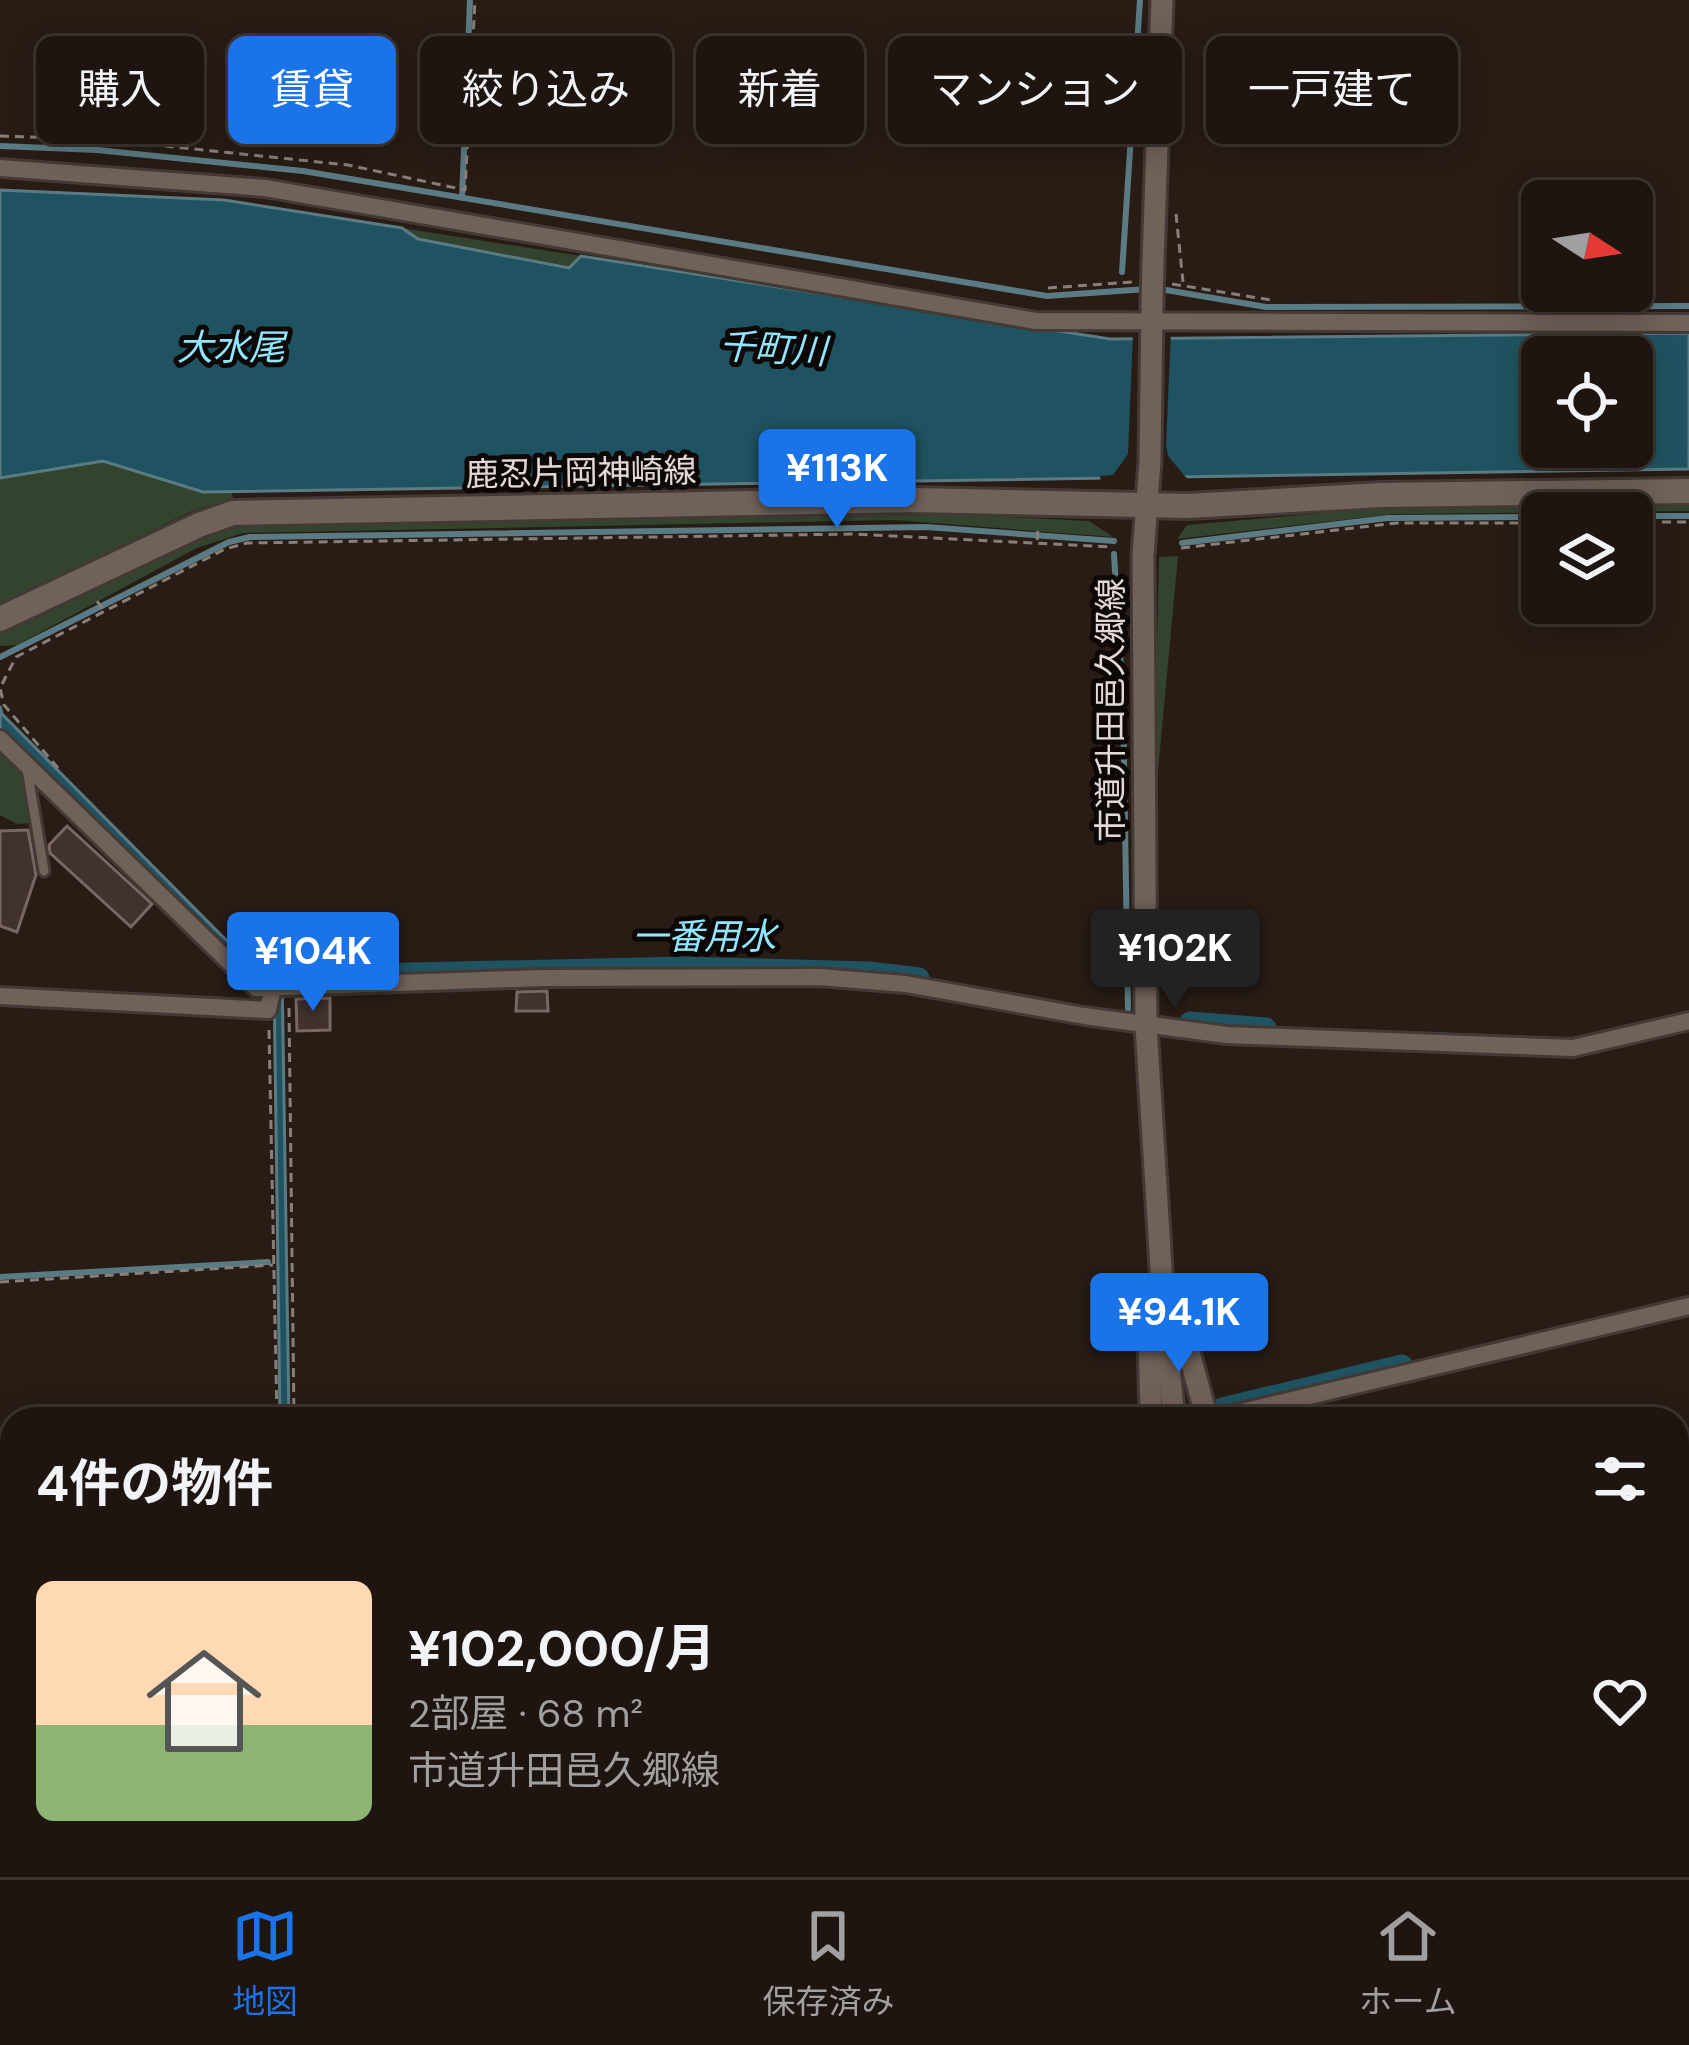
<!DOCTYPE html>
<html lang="ja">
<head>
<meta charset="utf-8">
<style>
  body { margin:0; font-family:"DM Sans","Noto Sans JP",sans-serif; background:#261e19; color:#f1f3f6; height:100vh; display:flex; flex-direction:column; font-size:45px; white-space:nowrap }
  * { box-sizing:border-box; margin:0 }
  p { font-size:39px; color:#a19f9f }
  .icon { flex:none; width:66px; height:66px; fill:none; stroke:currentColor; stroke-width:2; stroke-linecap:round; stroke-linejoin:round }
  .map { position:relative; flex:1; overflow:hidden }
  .panel { position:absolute; left:0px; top:1407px; width:1689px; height:471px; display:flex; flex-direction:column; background:#1e1510; border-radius:36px 36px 0 0; box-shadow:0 6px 30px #0003,0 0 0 3px #3c3430 }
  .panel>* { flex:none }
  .guide { position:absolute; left:36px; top:36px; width:1617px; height:108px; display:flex; gap:24px }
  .needle { width:78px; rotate:102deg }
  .tools { position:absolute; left:1521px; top:180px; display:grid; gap:24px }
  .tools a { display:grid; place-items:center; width:132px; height:132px; border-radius:18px; background:#1e1510; box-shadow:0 6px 30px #0003,0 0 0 3px #3c3430; font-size:60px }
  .price { position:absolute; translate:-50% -102px; padding:0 27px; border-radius:12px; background:#1a73e8; color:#fff; font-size:39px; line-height:78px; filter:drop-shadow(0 3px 6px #0008) }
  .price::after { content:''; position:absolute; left:50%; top:72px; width:36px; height:27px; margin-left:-18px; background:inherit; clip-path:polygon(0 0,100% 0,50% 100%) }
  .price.selected { background:#222; color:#fff }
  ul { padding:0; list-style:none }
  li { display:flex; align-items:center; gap:36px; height:300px; padding:0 36px }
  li+li { border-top:3px solid #3c3430 }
  li span { display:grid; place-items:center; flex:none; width:336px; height:240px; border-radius:18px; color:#555 }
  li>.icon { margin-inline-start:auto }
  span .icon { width:144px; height:144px; fill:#fffc; stroke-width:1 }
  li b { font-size:51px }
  h2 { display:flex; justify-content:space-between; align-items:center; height:144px; padding:0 36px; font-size:51px }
  .chip { padding:0 42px; border-radius:18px; background:#1e1510; box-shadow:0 6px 30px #0003,0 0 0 3px #3c3430; font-size:42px; line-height:108px }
  .chip.selected { background:#1a73e8; color:#fff }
  .tab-bar { display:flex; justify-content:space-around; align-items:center; height:168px; border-top:3px solid #3c3430; background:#1e1510; font-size:33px; color:#a19f9f }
  .tab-bar a { display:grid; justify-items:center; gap:6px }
  .tab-bar .selected { color:#1a73e8 }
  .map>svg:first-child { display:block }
  .green { fill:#32442e }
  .water { fill:#1f5361; stroke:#5a7b84; stroke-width:3; fill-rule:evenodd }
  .pier { fill:#281c15 }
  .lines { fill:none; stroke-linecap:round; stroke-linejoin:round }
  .stream { stroke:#5a7b84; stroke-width:6 }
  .canal { stroke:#1f5361; stroke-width:21 }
  .building { fill:#41312f; stroke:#786764; stroke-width:3 }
  .service-casing { stroke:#433935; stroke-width:15 }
  .minor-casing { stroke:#433935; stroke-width:22 }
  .tertiary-casing { stroke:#433935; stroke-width:27 }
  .secondary-casing { stroke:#433935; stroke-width:30 }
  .path { stroke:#897f7a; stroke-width:3; stroke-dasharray:9 6; stroke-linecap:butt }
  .service { stroke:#706159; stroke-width:9 }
  .minor { stroke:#706159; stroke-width:16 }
  .tertiary { stroke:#706159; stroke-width:21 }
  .secondary { stroke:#706159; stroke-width:24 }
  .tertiary-bridge-casing { stroke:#433935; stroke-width:27; stroke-linecap:butt }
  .tertiary-bridge { stroke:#706159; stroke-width:21 }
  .labels { text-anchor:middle; stroke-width:10; stroke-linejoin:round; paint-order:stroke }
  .street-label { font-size:33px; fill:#e2d9d5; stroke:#0d0806 }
  .water-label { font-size:36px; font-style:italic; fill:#91e6ff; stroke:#0d0806 }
</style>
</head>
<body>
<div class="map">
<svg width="1689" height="1877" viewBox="0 0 1689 1877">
  <rect width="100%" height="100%" fill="#281c15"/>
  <!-- green -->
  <g class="green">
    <polygon points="402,228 581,256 569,268 418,239"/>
    <polygon points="103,461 203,492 231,491 233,498 192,511 0,605 0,478"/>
    <polygon points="1689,500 1689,511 1394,514 1177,539 1187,525 1358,510"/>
    <polygon points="894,511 1089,521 1113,537 895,520 243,533 197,548 17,645 0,646 0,629 23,623 197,534 233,523"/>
    <polygon points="1178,556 1158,771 1154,771 1159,557"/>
    <polygon points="0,746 22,767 32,823 17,824 0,815"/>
  </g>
  <!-- water -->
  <g class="water">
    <path d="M0,190L224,200L402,228L418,239L569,268L581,256L1110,339L1689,333V469L203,492L103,461L0,478ZM1542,357H1632V447H1542Z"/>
    <polygon points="0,706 2,714 220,934 255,966 282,972 289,1419 280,1419 274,980 252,976 0,730"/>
    <polygon points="1689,1480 1689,1537 1677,1538 1677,1481"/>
    <polygon points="12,1740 12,1827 0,1831 0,1743"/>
  </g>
  <!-- pier -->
  <polygon class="pier" points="1171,332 1166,445 1168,456 1189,481 1101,482 1100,476 1113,475 1128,454 1133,333"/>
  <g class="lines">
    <!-- stream -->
    <g class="stream">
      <polyline points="0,146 97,150 303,171 1047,296 1147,289"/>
      <polyline points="462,198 470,0"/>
      <polyline points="1122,272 1140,0"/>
      <polyline points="1160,289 1266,307 1689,306"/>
      <polyline points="1632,516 1689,516"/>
      <polyline points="1182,543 1388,518 1542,517"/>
      <polyline points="1114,554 1123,701 1128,1009"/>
      <polyline points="0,657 229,542 250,537 926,527 1114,541"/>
      <polyline points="0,1277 268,1262"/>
      <polyline points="465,1866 469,1877"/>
      <polyline points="1231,1866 1234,1877"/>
    </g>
    <!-- canal -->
    <g class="canal">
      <polyline points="278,976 685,967 869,972 919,978"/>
      <polyline points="1190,1022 1266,1028"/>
      <polyline points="1222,1408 1402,1365"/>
    </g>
  </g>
  <!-- building -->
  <g class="building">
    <polygon points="67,826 152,904 131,927 50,853 49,845"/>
    <polygon points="28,830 36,875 17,932 0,926 0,831"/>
    <polygon points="547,991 548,1011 516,1011 517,992"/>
    <polygon points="330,998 330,1030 297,1031 296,999"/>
  </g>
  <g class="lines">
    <!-- service casing -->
    <g class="service-casing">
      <polyline id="service" points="27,769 44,871"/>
    </g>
    <!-- minor casing -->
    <g class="minor-casing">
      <g id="minor">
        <polyline points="0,168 265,188 1036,321 1689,323"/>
        <polyline points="0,739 256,988 542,978 819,977 906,984 1084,1016 1227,1035 1573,1048 1689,1021"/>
        <polyline points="0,996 268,1010 273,988"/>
        <polyline points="1212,1419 1689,1306"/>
        <polyline points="0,1694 12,1692"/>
      </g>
    </g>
    <!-- tertiary casing -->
    <g class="tertiary-casing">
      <g id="tertiary">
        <polyline points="1153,262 1162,0"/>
        <polyline points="1152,305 1150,461 1143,556 1146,1025 1164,1316 1174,1419"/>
        <polyline points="1164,1317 1187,1345 1207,1419"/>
        <polyline points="1151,1419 1149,1333 1164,1316"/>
        <polyline points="1251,1866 1254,1877"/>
      </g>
    </g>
    <!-- secondary casing -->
    <g class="secondary-casing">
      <polyline id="secondary" points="0,619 199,525 233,513 914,500 1188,506 1381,495 1689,491"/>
    </g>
    <!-- path -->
    <g class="path">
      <polyline points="0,136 97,139 348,165 465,190 475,0"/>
      <polyline points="1176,214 1183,282"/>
      <polyline points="1172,284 1271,300"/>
      <polyline points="1048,288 1132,282"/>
      <polyline points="1632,522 1689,522"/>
      <polyline points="1037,540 1038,529"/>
      <polyline points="1181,548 1397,523 1542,523"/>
      <polyline points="97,601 104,611"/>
      <polyline points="58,768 4,705 0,688 16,657 225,549 247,543 854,534 1112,547"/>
      <polyline points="289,1008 294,1419"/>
      <polyline points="269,1030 277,1419"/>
      <polyline points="0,1282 273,1265"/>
      <polyline points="1677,1546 1689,1545"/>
      <polyline points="0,1738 12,1735"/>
      <polyline points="0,1841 12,1837"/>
    </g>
    <!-- service -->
    <use href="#service" class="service"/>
    <!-- minor -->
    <use href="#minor" class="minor"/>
    <!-- tertiary -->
    <use href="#tertiary" class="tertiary"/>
    <!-- secondary -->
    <use href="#secondary" class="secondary"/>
    <!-- tertiary-bridge casing -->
    <g class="tertiary-bridge-casing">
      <polyline id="tertiary-bridge" points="1152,305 1153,262"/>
    </g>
    <!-- tertiary-bridge -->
    <use href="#tertiary-bridge" class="tertiary-bridge"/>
  </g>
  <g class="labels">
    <!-- street labels -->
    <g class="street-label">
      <text transform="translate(581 472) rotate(-1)" y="12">鹿忍片岡神崎線</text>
      <text transform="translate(1110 710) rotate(-90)" y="12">市道升田邑久郷線</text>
    </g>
    <!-- water labels -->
    <g class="water-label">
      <text x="231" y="360">大水尾</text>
      <text transform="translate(773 348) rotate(3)" y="13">千町川</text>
      <text x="704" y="949">一番用水</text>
    </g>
  </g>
</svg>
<div class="tools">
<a><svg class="needle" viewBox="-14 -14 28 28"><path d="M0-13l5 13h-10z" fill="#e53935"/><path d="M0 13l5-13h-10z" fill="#a19f9f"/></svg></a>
<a><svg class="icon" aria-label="locate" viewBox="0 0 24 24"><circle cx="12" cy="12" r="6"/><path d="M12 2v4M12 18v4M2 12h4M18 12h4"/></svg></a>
<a><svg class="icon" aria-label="layers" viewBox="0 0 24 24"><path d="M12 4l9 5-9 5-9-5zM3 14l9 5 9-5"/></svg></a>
</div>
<b class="price" style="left:837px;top:531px">¥113K</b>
<b class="price selected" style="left:1175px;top:1011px">¥102K</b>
<b class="price" style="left:313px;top:1014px">¥104K</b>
<b class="price" style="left:1179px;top:1375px">¥94.1K</b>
<div class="guide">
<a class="chip">購入</a>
<a class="chip selected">賃貸</a>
<a class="chip">絞り込み</a>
<a class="chip">新着</a>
<a class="chip">マンション</a>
<a class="chip">一戸建て</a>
</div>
<section class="panel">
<h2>4件の物件<svg class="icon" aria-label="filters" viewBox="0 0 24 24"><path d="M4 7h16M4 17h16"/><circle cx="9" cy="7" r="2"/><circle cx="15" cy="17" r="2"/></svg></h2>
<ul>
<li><span style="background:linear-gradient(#ffd9b3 60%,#8fb573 0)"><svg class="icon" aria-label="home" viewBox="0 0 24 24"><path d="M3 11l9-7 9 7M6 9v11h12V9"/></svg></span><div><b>¥102,000/月</b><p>2部屋 · 68 m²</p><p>市道升田邑久郷線</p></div><svg class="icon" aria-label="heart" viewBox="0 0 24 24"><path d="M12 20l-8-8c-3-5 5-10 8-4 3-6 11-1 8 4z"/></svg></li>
</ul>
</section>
</div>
<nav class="tab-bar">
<a class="selected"><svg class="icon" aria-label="map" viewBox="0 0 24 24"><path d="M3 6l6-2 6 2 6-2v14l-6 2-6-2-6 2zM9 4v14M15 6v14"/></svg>地図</a>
<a><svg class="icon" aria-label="saved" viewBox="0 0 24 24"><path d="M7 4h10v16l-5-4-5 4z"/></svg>保存済み</a>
<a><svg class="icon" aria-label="home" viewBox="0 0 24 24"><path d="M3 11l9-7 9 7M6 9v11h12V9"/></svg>ホーム</a>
</nav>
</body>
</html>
